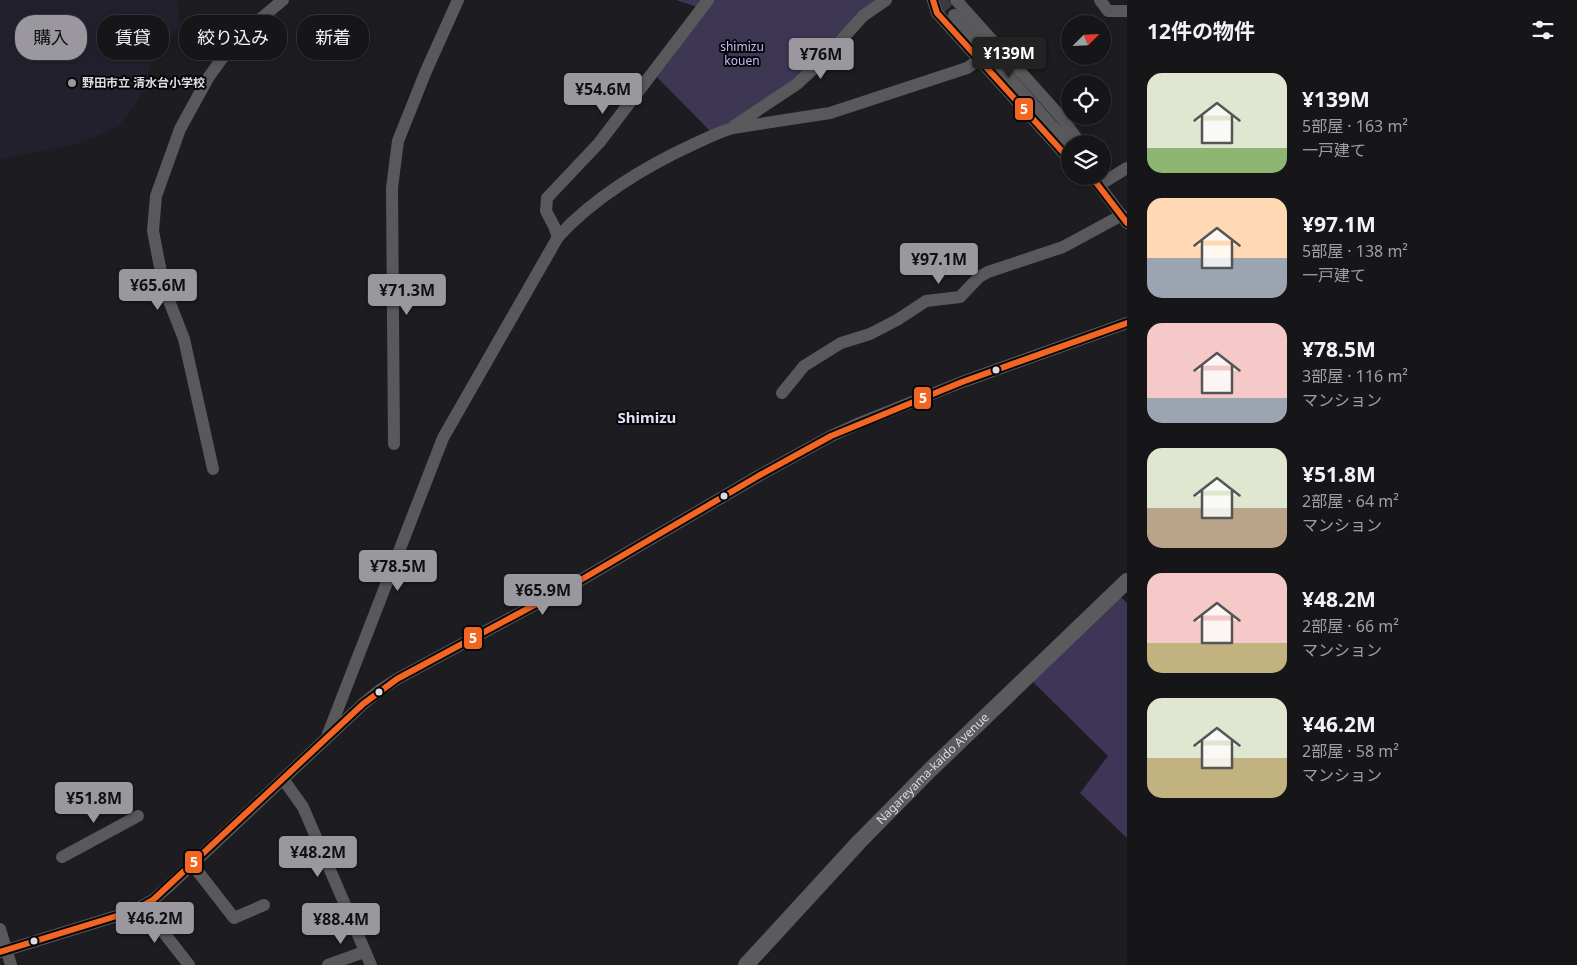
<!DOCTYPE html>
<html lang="ja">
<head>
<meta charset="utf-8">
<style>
  body { margin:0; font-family:"Noto Sans","Noto Sans JP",sans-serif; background:#1f1f22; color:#f1f3f6; height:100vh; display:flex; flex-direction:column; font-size:19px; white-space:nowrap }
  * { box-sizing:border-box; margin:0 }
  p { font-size:16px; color:#9e9fa2 }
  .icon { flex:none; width:28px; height:28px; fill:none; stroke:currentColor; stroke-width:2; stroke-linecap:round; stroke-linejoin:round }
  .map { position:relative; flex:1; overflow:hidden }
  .panel { display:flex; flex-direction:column; background:#161619; width:450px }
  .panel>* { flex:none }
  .banner { position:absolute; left:15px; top:15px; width:475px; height:45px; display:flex; gap:10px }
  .needle { width:32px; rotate:66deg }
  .buttons { position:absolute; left:1061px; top:15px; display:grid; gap:10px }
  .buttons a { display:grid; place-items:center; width:50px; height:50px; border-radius:50%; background:#161619; box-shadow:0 2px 8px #0003,0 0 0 1px #353538; font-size:25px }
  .price { position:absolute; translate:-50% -42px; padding:0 11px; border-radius:5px; background:#9a989e; color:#111; font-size:16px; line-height:32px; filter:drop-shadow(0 1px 2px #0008) }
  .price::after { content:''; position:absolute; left:50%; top:30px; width:15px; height:11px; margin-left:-8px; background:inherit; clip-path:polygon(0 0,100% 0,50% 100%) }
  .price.current { background:#222; color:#fff }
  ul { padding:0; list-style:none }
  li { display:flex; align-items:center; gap:15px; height:125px; padding:0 20px }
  li span { display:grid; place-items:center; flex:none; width:140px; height:100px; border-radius:15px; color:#555 }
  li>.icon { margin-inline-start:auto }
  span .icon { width:60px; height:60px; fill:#fffc; stroke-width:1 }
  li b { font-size:21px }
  h2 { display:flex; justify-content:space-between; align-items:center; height:60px; padding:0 20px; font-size:21px }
  .tag { padding:0 18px; border-radius:20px; background:#161619; box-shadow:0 2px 8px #0003,0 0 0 1px #353538; font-size:18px; line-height:45px }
  .tag.current { background:#9a989e; color:#111 }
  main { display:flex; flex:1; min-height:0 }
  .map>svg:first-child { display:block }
  .built { fill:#22202c }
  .green { fill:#3e3753 }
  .forest { fill:#3e3557 }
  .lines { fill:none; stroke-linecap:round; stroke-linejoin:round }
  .minor-tunnel { stroke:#3a3a3e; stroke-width:12; stroke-dasharray:12 6; stroke-linecap:butt }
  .minor { stroke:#59595b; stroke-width:12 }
  .major { stroke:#5b5a5d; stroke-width:16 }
  .bus-1-casing { stroke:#070609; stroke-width:10 }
  .bus-1 { stroke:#f26522; stroke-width:6 }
  .poi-dot { fill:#9a989e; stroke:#070609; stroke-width:2 }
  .bus-dot { fill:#dddbe2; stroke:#070609; stroke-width:2 }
  .labels { text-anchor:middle; stroke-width:4; stroke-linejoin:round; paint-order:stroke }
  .park-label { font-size:12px; fill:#cabaff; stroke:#070609 }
  .poi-label { font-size:12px; font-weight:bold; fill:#dddbe2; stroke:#070609; text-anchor:start }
  .street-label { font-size:12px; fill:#dddbe2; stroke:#070609 }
  .quarter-label { font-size:15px; font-weight:bold; fill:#e3ddfa; stroke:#070609 }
  .line-badge { stroke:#070609; stroke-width:2 }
  .badge-label { font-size:14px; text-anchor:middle; font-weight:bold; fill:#fff }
</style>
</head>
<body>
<main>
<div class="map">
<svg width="1127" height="965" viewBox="0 0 1127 965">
  <rect width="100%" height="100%" fill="#1d1d21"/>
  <!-- built -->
  <polygon class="built" points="0,0 178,0 180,25 151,66 138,100 119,126 83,142 44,151 0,159"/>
  <!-- green -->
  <polygon class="green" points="676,0 880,0 781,92 712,133 657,77 706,10"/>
  <!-- forest -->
  <polygon class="forest" points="1120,596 1127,603 1127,838 1080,793 1108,756 1032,681"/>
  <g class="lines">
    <!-- minor-tunnel -->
    <polyline class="minor-tunnel" points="940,0 954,15"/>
    <!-- minor -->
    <g class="minor">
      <polyline points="933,0 937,13 1070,160"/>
      <polyline points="956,0 1061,117 1081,144"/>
      <polyline points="1100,0 1108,11 1127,11"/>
      <polyline points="954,15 1070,146"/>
      <polyline points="734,126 797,84 828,55 863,16 886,0"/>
      <polyline points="1092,176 1127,223"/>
      <polyline points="1099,185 1127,168"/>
      <polyline points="558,237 554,226 546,211 547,198 599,143 708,0"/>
      <polyline points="782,393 804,366 841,343 870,334 897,320 926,301 960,297 979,277 988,272 1063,247 1122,215"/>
      <polyline points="394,444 392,188 398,141 426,71 458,0"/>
      <polyline points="213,469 184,339 164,288 153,231 156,196 180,129 208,78 221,60 252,26 283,0"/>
      <path d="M328,734L443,438L558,237C593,198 646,166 694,144C707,138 719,132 733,128L830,113L967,68L979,60"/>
      <polyline points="283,779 303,807 371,965"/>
      <polyline points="62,857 138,816"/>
      <polyline points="192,864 234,918 264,905"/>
      <polyline points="143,906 189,965"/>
      <polyline points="0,929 11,965"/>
      <polyline points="0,952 133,911 153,900 168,887 363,704 380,690 397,679 579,581 760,475 831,436 862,422 962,382 1127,323"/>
      <polyline points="328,965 364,952"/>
    </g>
    <!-- major -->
    <path class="major" id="s1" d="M746,965L859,842L931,769L1127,581"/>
    <!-- bus-1 casing -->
    <g class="bus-1-casing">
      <g id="bus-1">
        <polyline points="933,0 937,13 1070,160"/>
        <polyline points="1091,176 1127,223"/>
        <polyline points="0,952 133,911 153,900 363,704 397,679 579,581 760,475 831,436 962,382 1127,323"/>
      </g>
    </g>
    <!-- bus-1 -->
    <use href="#bus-1" class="bus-1"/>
  </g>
  <!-- markers -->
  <circle class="poi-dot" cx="72" cy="83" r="5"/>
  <g class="bus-dot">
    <circle cx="996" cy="370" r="4.5"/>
    <circle cx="724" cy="496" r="4.5"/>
    <circle cx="379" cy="692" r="4.5"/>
    <circle cx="34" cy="941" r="4.5"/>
  </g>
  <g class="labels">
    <!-- park labels -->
    <g class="park-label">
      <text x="742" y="51">shimizu<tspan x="742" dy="14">kouen</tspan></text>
    </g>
    <!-- poi labels -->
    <g class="poi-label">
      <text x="82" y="87">野田市立 清水台小学校</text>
    </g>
    <!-- street labels -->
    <g class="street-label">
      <text dy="4" stroke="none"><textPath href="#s1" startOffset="271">Nagareyama-kaido Avenue</textPath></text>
    </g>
    <!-- quarter labels -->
    <g class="quarter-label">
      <text x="647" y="423">Shimizu</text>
    </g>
  </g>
  <g class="line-badge">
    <rect x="1014" y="97" width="20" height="24" rx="5" fill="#f26522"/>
    <rect x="913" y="386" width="19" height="24" rx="5" fill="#f26522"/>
    <rect x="463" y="626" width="20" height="24" rx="5" fill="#f26522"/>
    <rect x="184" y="850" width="19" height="24" rx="5" fill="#f26522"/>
  </g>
  <g class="badge-label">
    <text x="1024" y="114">5</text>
    <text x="923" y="403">5</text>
    <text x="473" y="643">5</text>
    <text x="194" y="867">5</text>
  </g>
</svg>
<div class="buttons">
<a><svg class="needle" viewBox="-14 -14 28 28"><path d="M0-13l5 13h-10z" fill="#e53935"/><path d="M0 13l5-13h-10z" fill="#9e9fa2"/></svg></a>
<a><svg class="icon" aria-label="locate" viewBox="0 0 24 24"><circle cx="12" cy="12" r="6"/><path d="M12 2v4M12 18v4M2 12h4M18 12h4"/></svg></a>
<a><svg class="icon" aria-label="layers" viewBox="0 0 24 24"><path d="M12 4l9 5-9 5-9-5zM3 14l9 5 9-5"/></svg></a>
</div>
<b class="price current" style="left:1009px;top:79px">¥139M</b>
<b class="price" style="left:821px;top:80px">¥76M</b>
<b class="price" style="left:603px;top:115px">¥54.6M</b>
<b class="price" style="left:939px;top:285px">¥97.1M</b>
<b class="price" style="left:158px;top:311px">¥65.6M</b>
<b class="price" style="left:407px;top:316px">¥71.3M</b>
<b class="price" style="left:398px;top:592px">¥78.5M</b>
<b class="price" style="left:543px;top:616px">¥65.9M</b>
<b class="price" style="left:94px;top:824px">¥51.8M</b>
<b class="price" style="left:318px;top:878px">¥48.2M</b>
<b class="price" style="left:155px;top:944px">¥46.2M</b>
<b class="price" style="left:341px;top:945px">¥88.4M</b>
<div class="banner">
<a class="tag current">購入</a>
<a class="tag">賃貸</a>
<a class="tag">絞り込み</a>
<a class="tag">新着</a>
</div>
</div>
<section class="panel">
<h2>12件の物件<svg class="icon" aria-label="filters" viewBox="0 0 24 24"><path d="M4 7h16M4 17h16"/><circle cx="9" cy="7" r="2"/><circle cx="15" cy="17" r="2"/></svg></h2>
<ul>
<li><span style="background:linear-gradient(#dfe7d0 75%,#8fb573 0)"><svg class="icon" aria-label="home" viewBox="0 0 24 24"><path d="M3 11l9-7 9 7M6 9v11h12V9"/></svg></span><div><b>¥139M</b><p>5部屋 · 163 m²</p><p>一戸建て</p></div></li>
<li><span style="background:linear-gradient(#ffd9b3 60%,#9aa5b1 0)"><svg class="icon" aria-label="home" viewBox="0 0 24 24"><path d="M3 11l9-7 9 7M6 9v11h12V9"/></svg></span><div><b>¥97.1M</b><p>5部屋 · 138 m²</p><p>一戸建て</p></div></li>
<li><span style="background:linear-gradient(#f6c9c9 75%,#9aa5b1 0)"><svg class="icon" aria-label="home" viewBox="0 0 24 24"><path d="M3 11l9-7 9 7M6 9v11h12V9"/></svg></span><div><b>¥78.5M</b><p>3部屋 · 116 m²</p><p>マンション</p></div></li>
<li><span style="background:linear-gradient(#dfe7d0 60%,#b9a48a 0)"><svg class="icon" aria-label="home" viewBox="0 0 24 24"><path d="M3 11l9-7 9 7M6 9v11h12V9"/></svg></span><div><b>¥51.8M</b><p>2部屋 · 64 m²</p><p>マンション</p></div></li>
<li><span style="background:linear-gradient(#f6c9c9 70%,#c2b280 0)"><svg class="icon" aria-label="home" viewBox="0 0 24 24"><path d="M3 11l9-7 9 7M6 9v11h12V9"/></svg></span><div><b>¥48.2M</b><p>2部屋 · 66 m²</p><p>マンション</p></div></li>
<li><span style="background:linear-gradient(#dfe7d0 60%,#c2b280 0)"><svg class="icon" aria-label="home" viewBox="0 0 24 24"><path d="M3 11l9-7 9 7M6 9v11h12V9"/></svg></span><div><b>¥46.2M</b><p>2部屋 · 58 m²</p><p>マンション</p></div></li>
</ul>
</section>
</main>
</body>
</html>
